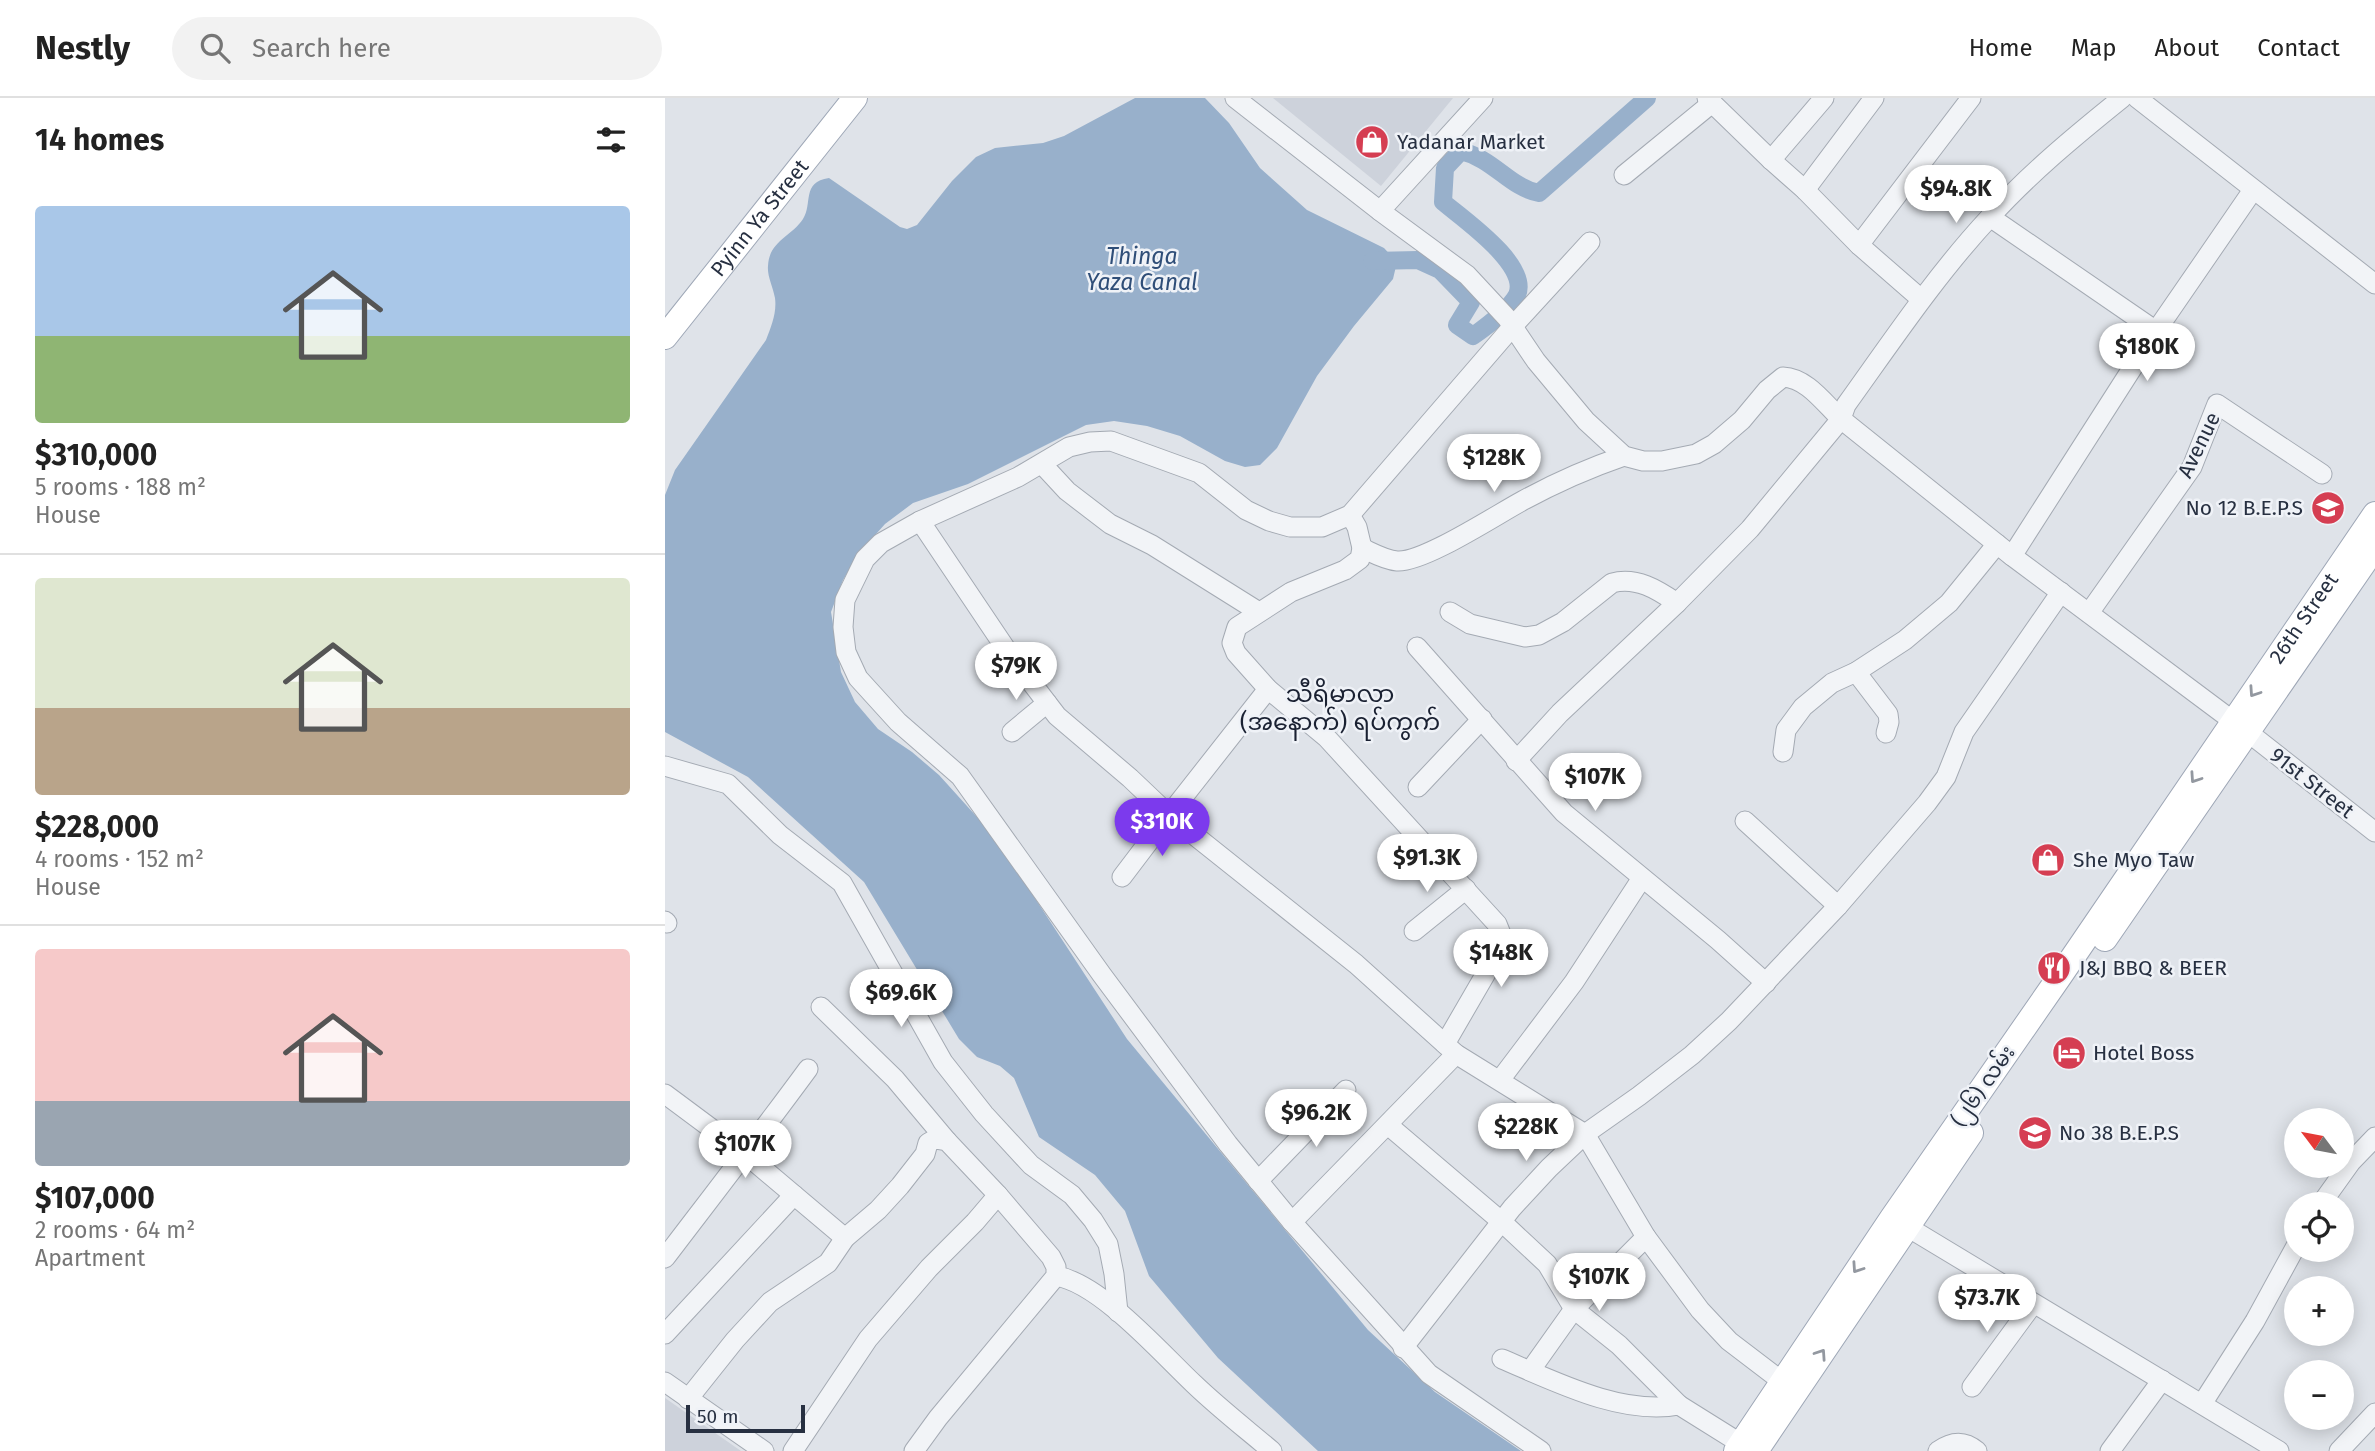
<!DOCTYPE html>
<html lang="en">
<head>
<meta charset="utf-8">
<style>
  body { margin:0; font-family:"Fira Sans","Noto Sans Myanmar",sans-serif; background:#f2f2f2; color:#222; height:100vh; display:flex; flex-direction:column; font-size:26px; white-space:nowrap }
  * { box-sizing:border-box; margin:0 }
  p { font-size:23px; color:#767676 }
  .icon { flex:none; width:38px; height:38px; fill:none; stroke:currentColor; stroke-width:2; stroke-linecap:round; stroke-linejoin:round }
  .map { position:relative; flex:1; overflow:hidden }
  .panel { display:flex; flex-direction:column; background:#fff; width:665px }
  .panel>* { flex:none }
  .needle { width:46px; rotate:302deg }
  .fabs { position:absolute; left:1619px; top:1010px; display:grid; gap:14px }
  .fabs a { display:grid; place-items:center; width:70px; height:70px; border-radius:50%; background:#fff; box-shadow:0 4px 18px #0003; font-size:35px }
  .scale { position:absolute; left:21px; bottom:18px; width:119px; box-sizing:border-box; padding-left:7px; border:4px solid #273041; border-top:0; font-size:19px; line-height:24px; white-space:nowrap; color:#273041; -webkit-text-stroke:5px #eff2f7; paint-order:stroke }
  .price { position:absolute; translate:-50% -60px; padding:0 16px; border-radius:24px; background:#fff; color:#222; font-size:23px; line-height:46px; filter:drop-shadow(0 2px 4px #0008) }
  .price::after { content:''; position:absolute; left:50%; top:42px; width:21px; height:16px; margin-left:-10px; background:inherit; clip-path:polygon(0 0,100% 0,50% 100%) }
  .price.current { background:#7c3aed; color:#fff }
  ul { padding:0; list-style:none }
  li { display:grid; align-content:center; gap:14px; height:371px; padding:0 35px }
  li+li { border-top:2px solid #e0e0e0 }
  li span { display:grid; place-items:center; height:217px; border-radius:7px; color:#555 }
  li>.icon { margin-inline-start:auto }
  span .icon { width:126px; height:126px; fill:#fffc; stroke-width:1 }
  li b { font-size:30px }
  h2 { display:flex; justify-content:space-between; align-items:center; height:84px; padding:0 35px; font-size:30px }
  header { display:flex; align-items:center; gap:42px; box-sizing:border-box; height:98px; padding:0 35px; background:#fff; border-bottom:2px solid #e0e0e0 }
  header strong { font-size:33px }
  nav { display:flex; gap:38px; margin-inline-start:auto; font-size:24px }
  .search { width:490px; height:63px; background:#f2f2f2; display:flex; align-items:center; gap:18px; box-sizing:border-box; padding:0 24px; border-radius:38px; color:#767676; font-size:26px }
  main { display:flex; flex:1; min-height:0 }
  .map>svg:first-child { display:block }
  .built { fill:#cdd2db }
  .water { fill:#98b0cb }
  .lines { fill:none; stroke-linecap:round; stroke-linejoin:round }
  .canal { stroke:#98b0cb; stroke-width:18 }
  .minor-casing { stroke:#a4aab3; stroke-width:21 }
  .major-casing { stroke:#9ea7b6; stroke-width:26 }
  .minor { stroke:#f2f4f7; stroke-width:19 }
  .major { stroke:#fff; stroke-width:24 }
  .oneway { stroke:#9398a0 }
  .labels { text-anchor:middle; stroke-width:5; stroke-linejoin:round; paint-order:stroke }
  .poi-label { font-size:21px; fill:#273041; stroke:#eff2f7; text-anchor:start }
  .street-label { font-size:21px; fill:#273041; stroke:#eff2f7 }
  .water-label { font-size:23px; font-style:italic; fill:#2f4e78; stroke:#eff2f7 }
  .quarter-label { font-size:24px; fill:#1a2132; stroke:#eff2f7 }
</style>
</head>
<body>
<header>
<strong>Nestly</strong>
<div class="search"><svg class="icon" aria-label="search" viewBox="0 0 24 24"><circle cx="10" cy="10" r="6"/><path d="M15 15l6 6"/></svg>Search here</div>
<nav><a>Home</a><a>Map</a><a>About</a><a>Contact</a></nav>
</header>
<main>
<section class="panel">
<h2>14 homes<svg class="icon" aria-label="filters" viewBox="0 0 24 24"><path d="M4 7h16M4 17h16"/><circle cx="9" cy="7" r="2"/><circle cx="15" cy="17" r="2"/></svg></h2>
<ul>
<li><span style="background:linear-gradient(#a9c7e8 60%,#8fb573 0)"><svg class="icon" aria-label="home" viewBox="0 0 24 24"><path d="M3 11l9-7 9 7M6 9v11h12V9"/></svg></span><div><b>$310,000</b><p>5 rooms · 188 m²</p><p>House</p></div></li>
<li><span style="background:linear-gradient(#dfe7d0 60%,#b9a48a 0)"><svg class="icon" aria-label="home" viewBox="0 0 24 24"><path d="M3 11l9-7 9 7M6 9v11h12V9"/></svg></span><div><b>$228,000</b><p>4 rooms · 152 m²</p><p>House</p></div></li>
<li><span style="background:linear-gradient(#f6c9c9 70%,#9aa5b1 0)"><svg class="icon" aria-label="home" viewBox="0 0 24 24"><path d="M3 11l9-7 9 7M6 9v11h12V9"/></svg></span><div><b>$107,000</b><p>2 rooms · 64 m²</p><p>Apartment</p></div></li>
</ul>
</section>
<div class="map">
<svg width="1710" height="1353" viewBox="0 0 1710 1353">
  <rect width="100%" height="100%" fill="#dfe3e9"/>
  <!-- built -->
  <g class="built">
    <polygon points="608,0 788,0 716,88"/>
    <polygon points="0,1300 76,1353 0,1353"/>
  </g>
  <!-- water -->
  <path class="water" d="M470,0H540L564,25L595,70L642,112L719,150L732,164L728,181L689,228L652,278L612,350L595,367L580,369L560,363L515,338L482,328L449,323L421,327L303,386L248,405L220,426L195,454L178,482L166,514L176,574L190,604L213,631L247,654L274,677L330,739L462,941L703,1232L770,1294L856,1353H653L553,1260L484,1178L460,1113L430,1077L374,1039L349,980L335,968L312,959L294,941L199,784L83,679L0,634V397L10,372L101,242C106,229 112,215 110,200C108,189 102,178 103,168C104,143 126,139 138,121C148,106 136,84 164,80L235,129L242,131L252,127L287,83L311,59L330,50L378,45L399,38Z"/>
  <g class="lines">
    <!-- canal -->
    <path class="canal" d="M707,163L753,162L775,172L806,204L792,227L808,238C822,228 844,212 852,197C865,167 798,121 778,104L780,70L796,53C829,61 844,89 874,95L982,0"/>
    <!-- minor casing -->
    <g class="minor-casing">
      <g id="minor">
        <path d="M570,0L715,113L802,177L842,220L871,263L921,323L959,358L978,363H997L1031,356L1049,346L1077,322L1102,292L1118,279C1142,280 1159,305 1176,321L1085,431L1012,505L895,615L851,663"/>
        <polyline points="1042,0 1106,62 1140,92 1194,147 1256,201"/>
        <path d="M1457,0C1411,37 1365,75 1325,119C1271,177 1227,243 1181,307L1176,321L1347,458L1584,635L1710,734"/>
        <polyline points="1472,0 1710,186"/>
        <polyline points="1106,62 1159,0"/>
        <polyline points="959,77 1047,5"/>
        <polyline points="1140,92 1209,0"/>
        <polyline points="715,113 818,0"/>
        <polyline points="1325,119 1491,233"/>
        <polyline points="1194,147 1306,0"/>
        <polyline points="377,366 402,393 445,426 487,447 594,514"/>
        <polyline points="685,417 692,429 697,450 695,461 680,472 626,494 572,529 567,545 571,555 603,591 662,640 832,826 838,841 820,877 780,946"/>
        <polyline points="255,423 343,554 392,618 465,680 504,717 691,866 791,956 920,1036 981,1139 1035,1212 1064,1243 1127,1291"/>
        <path d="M697,450C708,455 720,462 732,463C758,465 831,417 857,403C890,385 924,370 959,358"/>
        <polyline points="1347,458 1491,233 1588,92"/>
        <path d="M785,514L805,526L860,539L874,537L898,524L947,485C971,478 993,492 1012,505"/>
        <polyline points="1424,515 1527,369 1552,306 1657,376"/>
        <polyline points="752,549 899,715 1053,842 1101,885"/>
        <polyline points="1191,574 1223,616 1224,624 1221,635"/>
        <polyline points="347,634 382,605"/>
        <polyline points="1118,654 1121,632 1138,609 1167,585 1191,574 1240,542 1284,505 1332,446"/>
        <polyline points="0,668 63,686 115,737 177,785 278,964 319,1016 366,1067 407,1097 428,1122 443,1146 449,1176 453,1214"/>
        <polyline points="753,689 817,621"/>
        <polyline points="1080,723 1173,808"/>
        <polyline points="457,779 504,717 603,591"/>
        <polyline points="0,823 2,825"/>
        <polyline points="749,833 801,791"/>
        <polyline points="156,909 230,981 282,1043"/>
        <polyline points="835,982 909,884 977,780"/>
        <polyline points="0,996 78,1054 180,1140"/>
        <polyline points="723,1027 837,1124 882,1166 909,1211 954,1247 1014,1307"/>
        <polyline points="593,1083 681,992"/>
        <polyline points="1656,1106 1686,1064 1710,1039"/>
        <polyline points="1231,1122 1614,1353"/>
        <polyline points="627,1124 791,956"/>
        <path d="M0,1160C48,1097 96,1035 143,971"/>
        <path d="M391,1178C435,1185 496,1255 529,1286C554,1310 581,1331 607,1353"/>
        <polyline points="0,1236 129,1097"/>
        <polyline points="738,1250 847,1110 884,1070 920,1036 974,998 1027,957 1064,923 1173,808 1262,705 1281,679 1299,634 1396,494"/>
        <path d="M837,1261C889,1283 957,1318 1014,1307L1086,1352"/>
        <polyline points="865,1273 909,1211 981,1139"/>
        <polyline points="0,1284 99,1353"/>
        <polyline points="1307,1289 1368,1206"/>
        <polyline points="23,1301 70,1242 105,1204 163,1165 180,1140 213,1112 235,1088 260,1056 263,1045 270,1041 282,1043 333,1097 386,1159 391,1169 391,1178 273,1320 249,1353"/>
        <polyline points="1537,1306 1590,1223 1631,1148"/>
        <polyline points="128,1353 203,1241 264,1170 310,1124 333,1097"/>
        <polyline points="876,1353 764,1276 627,1124 563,1046 437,877 295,678 233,624 193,580 181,554 178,529 180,502 200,461 216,445 255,423 353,379 404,349 425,344 446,343 534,375 581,412 604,423 625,429 657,429 685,417 848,228 925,144"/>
        <path d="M1273,1353C1287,1343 1299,1342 1312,1353"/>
        <polyline points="1445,1353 1497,1282"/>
        <polyline points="1674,1353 1710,1315"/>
      </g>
    </g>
    <!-- major casing -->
    <g class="major-casing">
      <g id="major">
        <path id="s1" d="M0,239L190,0"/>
        <polyline points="1440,841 1710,449"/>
        <polyline points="1095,1347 1306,1035"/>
        <path id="s2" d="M1071,1353L1227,1120L1395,878L1710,416"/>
      </g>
    </g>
    <!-- minor -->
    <use href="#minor" class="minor"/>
    <!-- major -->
    <use href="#major" class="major"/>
  </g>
  <!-- one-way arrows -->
  <defs><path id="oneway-chevron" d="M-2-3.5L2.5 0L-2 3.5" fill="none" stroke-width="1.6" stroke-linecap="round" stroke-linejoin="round" transform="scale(1.75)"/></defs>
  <g class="oneway">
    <use href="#oneway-chevron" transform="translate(1589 594) rotate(124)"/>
    <use href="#oneway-chevron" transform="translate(1530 680) rotate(124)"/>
    <use href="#oneway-chevron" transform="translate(1192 1170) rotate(124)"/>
    <use href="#oneway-chevron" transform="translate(1156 1256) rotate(-56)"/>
  </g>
  <!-- icons -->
  <defs>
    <g id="shop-disc" transform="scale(1.75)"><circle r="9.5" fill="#d53e52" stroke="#eff2f7"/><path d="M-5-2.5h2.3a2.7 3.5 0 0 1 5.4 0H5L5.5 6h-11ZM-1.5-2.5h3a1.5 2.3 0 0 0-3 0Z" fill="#fff"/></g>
    <g id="school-disc" transform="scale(1.75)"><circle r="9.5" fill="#d53e52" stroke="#eff2f7"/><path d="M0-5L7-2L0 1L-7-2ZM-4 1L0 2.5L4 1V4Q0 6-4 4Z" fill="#fff"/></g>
    <g id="restaurant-disc" transform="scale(1.75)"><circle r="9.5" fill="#d53e52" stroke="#eff2f7"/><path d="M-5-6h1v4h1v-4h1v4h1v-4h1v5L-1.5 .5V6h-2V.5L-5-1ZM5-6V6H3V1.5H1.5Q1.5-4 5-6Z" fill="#fff"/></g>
    <g id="hotel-disc" transform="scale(1.75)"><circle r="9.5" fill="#d53e52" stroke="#eff2f7"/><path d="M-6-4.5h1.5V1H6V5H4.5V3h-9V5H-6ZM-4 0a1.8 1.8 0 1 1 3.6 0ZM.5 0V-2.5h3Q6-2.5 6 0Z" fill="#fff"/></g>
  </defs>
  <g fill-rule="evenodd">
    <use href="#shop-disc" x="707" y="44"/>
    <use href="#school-disc" x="1663" y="410"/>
    <use href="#shop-disc" x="1383" y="762"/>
    <use href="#restaurant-disc" x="1389" y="870"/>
    <use href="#hotel-disc" x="1404" y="955"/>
    <use href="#school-disc" x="1370" y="1035"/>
  </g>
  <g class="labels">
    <!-- poi labels -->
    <g class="poi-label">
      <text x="732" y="51">Yadanar Market</text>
      <text x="1638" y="417" text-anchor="end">No 12 B.E.P.S</text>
      <text x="1408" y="769">She Myo Taw</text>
      <text x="1414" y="877">J&amp;J BBQ &amp; BEER</text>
      <text x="1428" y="962">Hotel Boss</text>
      <text x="1394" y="1042">No 38 B.E.P.S</text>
    </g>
    <!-- street labels -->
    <g class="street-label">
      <text dy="7" stroke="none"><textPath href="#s1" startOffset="152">Pyinn Ya Street</textPath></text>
      <text transform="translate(1534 347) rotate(-64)" y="7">Avenue</text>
      <text dy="7" stroke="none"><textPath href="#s2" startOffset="1008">26th Street</textPath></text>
      <text transform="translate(1647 685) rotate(38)" y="7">91st Street</text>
      <text transform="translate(1318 988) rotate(-55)" y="7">(၂၆) လမ်း</text>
    </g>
    <!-- water labels -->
    <g class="water-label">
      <text x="477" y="166">Thinga<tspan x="477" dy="26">Yaza Canal</tspan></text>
    </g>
    <!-- quarter labels -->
    <g class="quarter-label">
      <text x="675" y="604">သီရိမာလာ<tspan x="675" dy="28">(အနောက်) ရပ်ကွက်</tspan></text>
    </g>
  </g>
</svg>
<div class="fabs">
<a><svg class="needle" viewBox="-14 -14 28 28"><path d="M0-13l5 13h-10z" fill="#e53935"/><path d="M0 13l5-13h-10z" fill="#767676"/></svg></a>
<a><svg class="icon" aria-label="locate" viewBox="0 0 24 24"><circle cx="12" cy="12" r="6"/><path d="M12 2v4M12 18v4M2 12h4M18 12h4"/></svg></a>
<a>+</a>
<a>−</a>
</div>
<div class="scale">50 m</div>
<b class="price" style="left:1291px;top:127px">$94.8K</b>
<b class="price" style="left:1482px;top:285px">$180K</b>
<b class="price" style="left:829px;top:396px">$128K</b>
<b class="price" style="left:351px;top:604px">$79K</b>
<b class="price" style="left:930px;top:715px">$107K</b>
<b class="price current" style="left:497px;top:760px">$310K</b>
<b class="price" style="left:762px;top:796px">$91.3K</b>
<b class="price" style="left:836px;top:891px">$148K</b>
<b class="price" style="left:236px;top:931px">$69.6K</b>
<b class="price" style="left:651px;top:1051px">$96.2K</b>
<b class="price" style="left:861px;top:1065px">$228K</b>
<b class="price" style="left:80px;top:1082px">$107K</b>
<b class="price" style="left:934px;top:1215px">$107K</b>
<b class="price" style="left:1322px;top:1236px">$73.7K</b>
</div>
</main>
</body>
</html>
